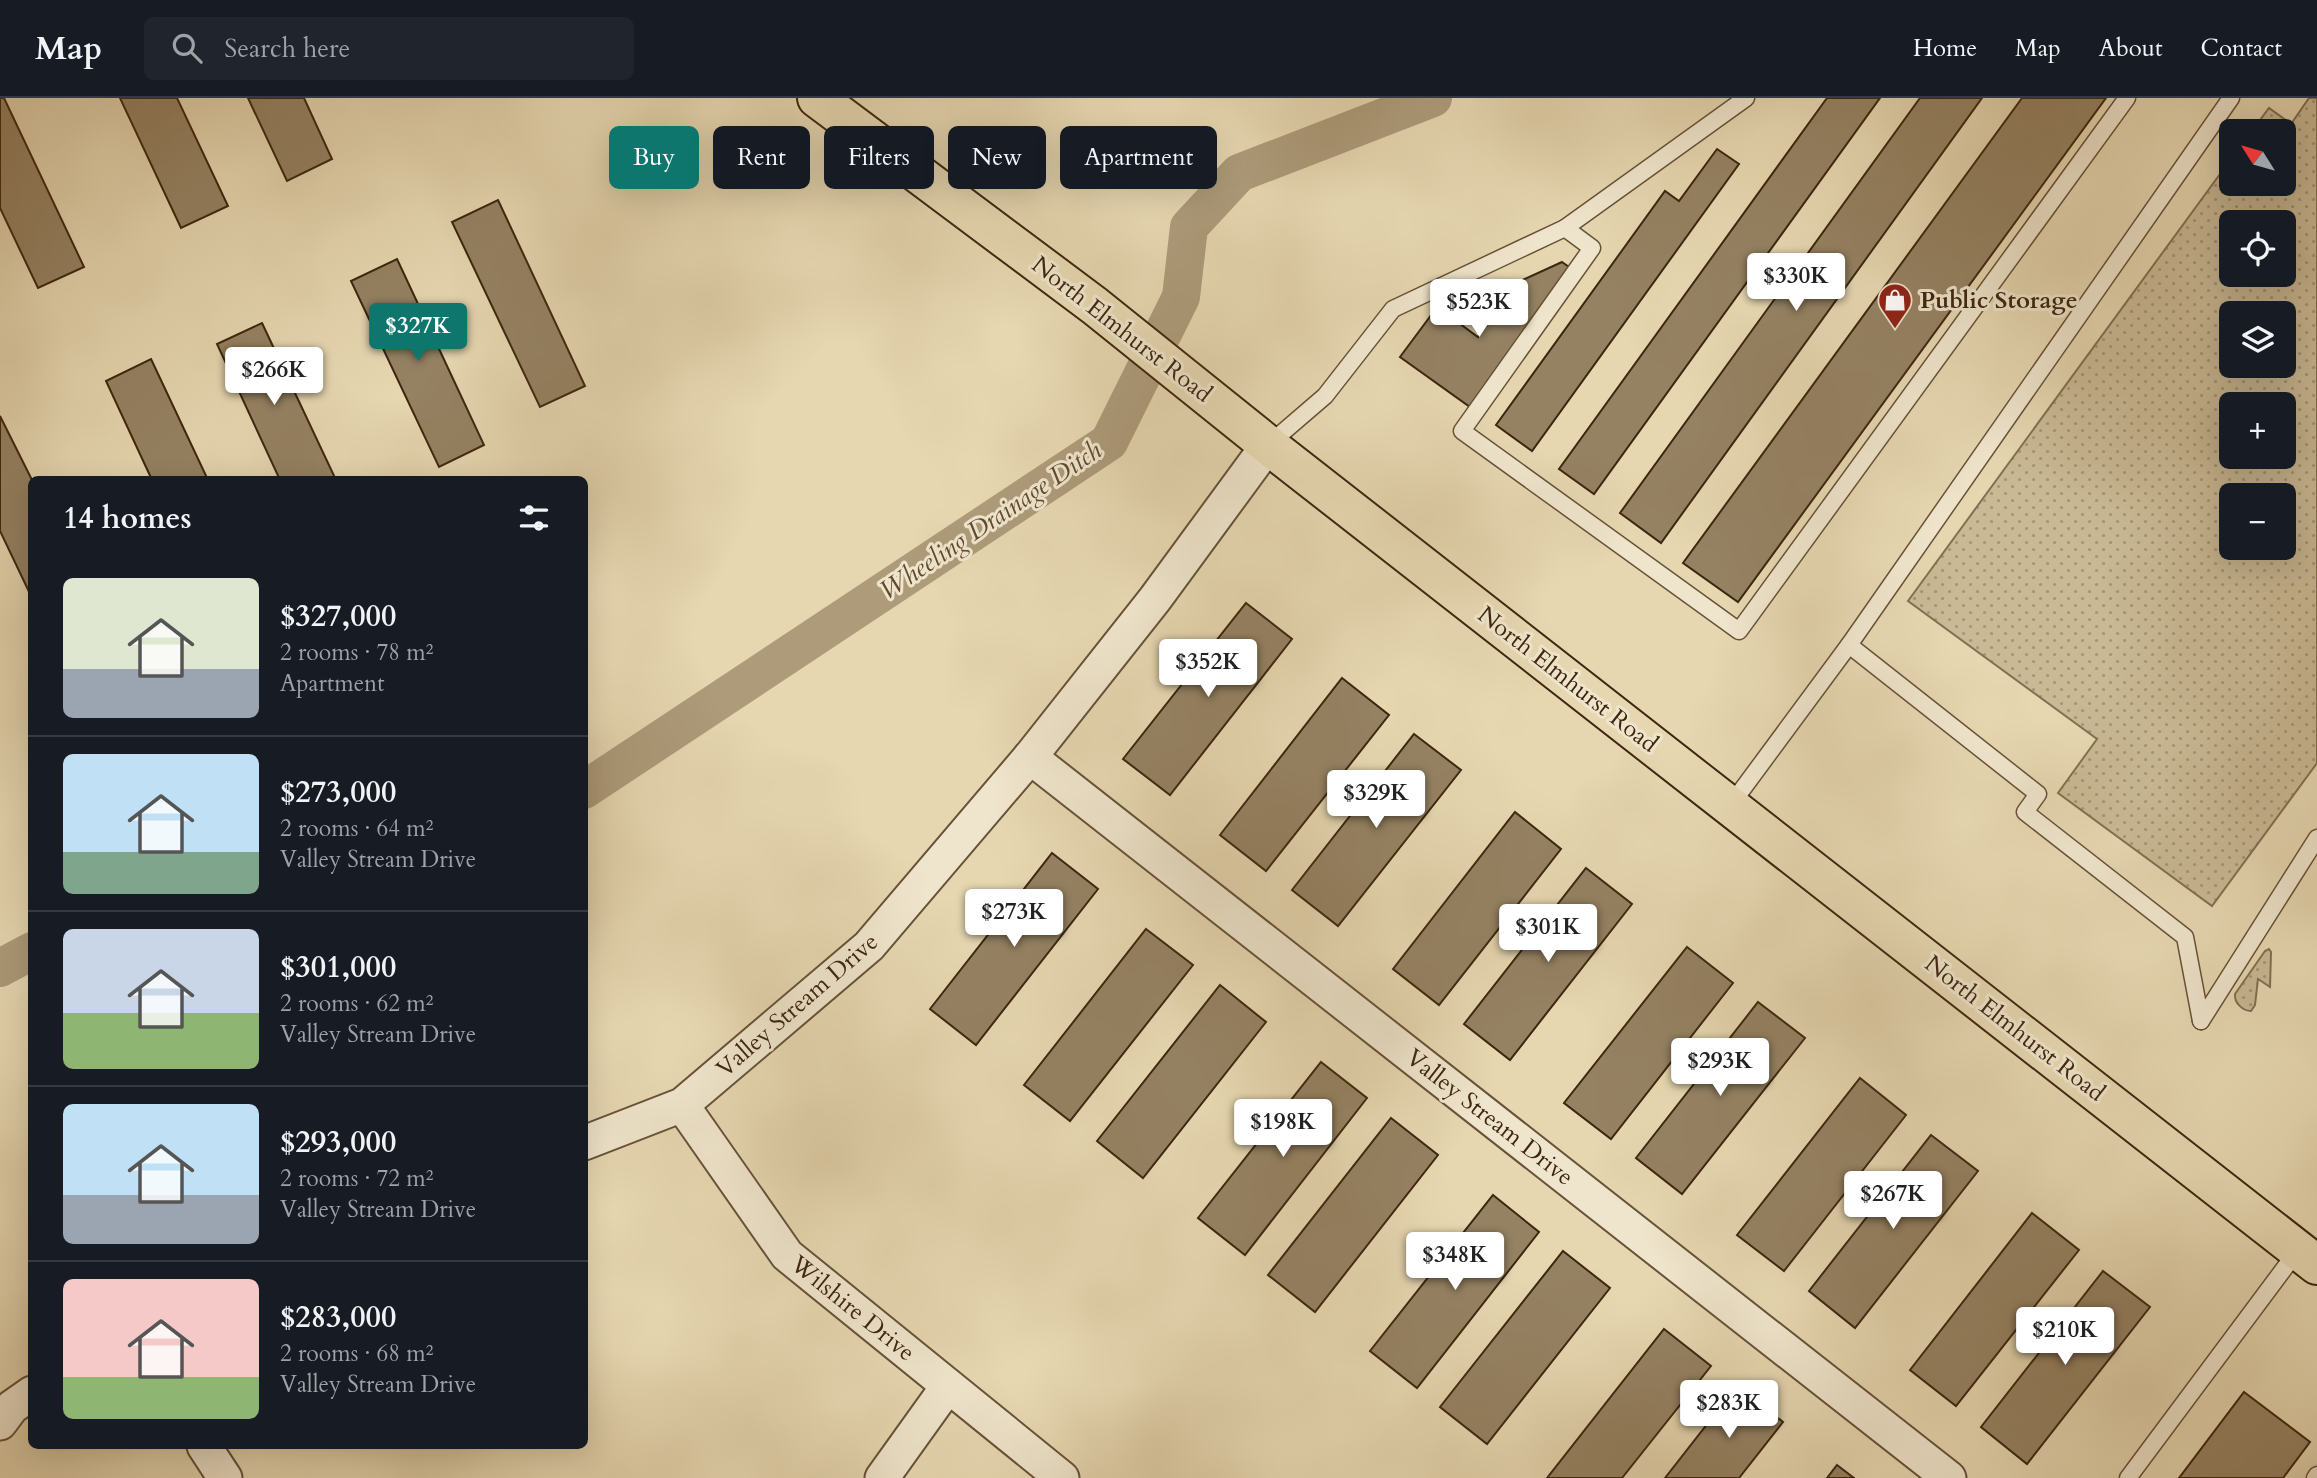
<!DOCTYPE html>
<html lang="en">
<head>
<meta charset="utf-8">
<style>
  body { margin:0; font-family:Cardo,serif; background:#20242c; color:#f1f3f6; height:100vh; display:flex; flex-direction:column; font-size:26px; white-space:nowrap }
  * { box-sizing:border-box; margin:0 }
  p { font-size:23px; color:#9ea1a6 }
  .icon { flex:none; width:38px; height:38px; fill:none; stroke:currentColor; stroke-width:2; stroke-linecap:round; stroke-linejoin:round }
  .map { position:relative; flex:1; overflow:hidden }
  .drawer { position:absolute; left:28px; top:378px; width:560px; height:973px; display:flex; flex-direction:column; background:#171b24; border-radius:10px; box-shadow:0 7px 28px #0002 }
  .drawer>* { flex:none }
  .hud { position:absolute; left:609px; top:28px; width:665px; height:63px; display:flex; gap:14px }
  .needle { width:46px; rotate:307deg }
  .tools { position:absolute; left:2219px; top:21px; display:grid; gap:14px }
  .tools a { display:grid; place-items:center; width:77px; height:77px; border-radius:10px; background:#171b24; box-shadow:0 7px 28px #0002; font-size:35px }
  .price { position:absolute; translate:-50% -60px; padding:0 16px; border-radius:7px; background:#fff; color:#222; font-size:23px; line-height:46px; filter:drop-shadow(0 2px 4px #0008) }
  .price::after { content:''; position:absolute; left:50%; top:42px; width:21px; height:16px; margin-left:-10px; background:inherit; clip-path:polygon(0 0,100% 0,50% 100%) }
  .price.selected { background:#0f766e; color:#fff }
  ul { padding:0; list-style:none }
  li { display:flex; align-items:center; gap:21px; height:175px; padding:0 35px }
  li+li { border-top:2px solid #363941 }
  li span { display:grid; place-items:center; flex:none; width:196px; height:140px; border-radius:10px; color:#555 }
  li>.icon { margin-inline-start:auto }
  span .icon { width:84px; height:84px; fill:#fffc; stroke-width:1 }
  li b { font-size:30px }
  h2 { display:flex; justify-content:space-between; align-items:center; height:84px; padding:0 35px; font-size:30px }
  .pill { padding:0 24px; border-radius:10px; background:#171b24; box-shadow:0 7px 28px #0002; font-size:24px; line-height:63px }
  .pill.selected { background:#0f766e; color:#fff }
  header { display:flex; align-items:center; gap:42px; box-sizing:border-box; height:98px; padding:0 35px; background:#171b24; border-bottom:2px solid #363941 }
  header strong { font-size:33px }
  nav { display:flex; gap:38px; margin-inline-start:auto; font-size:24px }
  .search { width:490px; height:63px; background:#20242c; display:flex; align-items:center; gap:18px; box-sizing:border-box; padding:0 24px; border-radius:10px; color:#9ea1a6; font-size:26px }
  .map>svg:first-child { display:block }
  .grass { fill:url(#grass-dots); stroke:#837052; stroke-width:2; fill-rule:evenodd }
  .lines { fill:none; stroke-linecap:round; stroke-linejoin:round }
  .canal { stroke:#ad9b7a; stroke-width:38 }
  .building { fill:#958263; stroke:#3d260f; stroke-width:2 }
  .lane-casing { stroke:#675238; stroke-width:19 }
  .street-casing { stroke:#675238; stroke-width:37 }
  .primary-casing { stroke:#3d260f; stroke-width:42 }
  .lane { stroke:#efe5cc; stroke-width:16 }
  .street { stroke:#efe5cc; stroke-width:33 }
  .primary { stroke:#e6d7b1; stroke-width:38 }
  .labels { text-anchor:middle; stroke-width:6; stroke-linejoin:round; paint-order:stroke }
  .poi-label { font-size:24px; font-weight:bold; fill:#3d260f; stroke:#efe5cc; text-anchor:start }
  .street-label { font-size:24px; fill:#3d260f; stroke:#efe5cc }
  .water-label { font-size:26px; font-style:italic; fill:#5f492f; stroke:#efe5cc }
</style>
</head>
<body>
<header>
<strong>Map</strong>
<div class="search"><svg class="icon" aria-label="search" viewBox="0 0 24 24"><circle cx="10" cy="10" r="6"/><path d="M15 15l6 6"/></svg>Search here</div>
<nav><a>Home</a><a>Map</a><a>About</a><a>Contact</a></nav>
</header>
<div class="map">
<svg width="2317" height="1380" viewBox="0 0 2317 1380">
  <defs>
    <pattern id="grass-dots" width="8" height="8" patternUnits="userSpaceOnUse" patternTransform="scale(1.75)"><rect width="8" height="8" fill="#c9b995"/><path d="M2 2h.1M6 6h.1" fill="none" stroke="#a49678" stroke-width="1.8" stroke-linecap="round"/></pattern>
  </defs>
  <rect width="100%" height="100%" fill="#e6d7b1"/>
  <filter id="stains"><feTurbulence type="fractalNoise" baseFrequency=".00286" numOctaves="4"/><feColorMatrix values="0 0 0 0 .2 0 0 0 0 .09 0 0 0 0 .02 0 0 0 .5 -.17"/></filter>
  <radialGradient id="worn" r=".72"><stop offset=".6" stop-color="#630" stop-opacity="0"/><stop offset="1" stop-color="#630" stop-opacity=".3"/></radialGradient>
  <!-- grass -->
  <g class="grass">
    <path d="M2309,0H2317V665L2212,808L2058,695L2097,641L1908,503L2231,61V86H2284V33H2252L2269,10L2291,26ZM2231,124H2284V177H2231ZM2231,215H2284V268H2231ZM2231,306H2284V359H2231ZM2231,397H2284V450H2231Z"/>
    <path d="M2269,851L2271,854L2270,889L2258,881L2255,907L2251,913C2243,913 2234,905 2235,896L2265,853Z"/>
  </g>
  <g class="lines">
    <!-- canal -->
    <g class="canal">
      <polyline points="584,692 1109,344 1181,199 1189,129 1239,75 1433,0"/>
      <polyline points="0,870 32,853"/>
    </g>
  </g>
  <!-- building -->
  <g class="building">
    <polygon points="0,0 4,0 84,169 38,190 0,110"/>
    <polygon points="120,0 177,0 228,108 181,130"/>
    <polygon points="248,0 304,0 332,61 287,83"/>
    <polygon points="1827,0 1880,0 1594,396 1559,371"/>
    <polygon points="1920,0 1982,0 1661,445 1620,415"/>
    <polygon points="2022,0 2106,0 1738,504 1683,465"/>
    <polygon points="1717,51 1739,66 1532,353 1496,327 1665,93 1679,103"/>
    <polygon points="498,102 585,288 540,309 452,124"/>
    <polygon points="397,161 484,347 439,369 351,183"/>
    <polygon points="1562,164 1569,169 1470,309 1400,259 1432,216 1444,214 1478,239 1516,185"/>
    <polygon points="262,225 336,382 280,382 217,246"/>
    <polygon points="151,261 208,382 152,382 106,283"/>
    <polygon points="0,318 32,382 32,500 0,433"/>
    <polygon points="1246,505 1292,541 1170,697 1123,661"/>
    <polygon points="1342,580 1389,617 1266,773 1220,737"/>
    <polygon points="1414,636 1461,672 1338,828 1292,792"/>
    <polygon points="1515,714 1561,751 1439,907 1393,871"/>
    <polygon points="1052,755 1098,791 976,947 930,911"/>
    <polygon points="1586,770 1632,806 1510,962 1464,926"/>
    <polygon points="1146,831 1193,867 1070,1023 1024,987"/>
    <polygon points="1687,849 1733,885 1611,1041 1564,1005"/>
    <polygon points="1220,887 1266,924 1143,1080 1097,1043"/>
    <polygon points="1758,904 1805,940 1682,1096 1636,1060"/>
    <polygon points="1321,964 1367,1000 1245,1157 1198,1120"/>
    <polygon points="1860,980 1906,1017 1784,1173 1737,1137"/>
    <polygon points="1391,1020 1438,1057 1315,1214 1268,1177"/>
    <polygon points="1931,1037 1978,1073 1855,1230 1809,1193"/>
    <polygon points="1493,1097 1539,1134 1417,1290 1370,1253"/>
    <polygon points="2032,1115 2079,1152 1956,1308 1910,1272"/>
    <polygon points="1563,1153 1610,1190 1487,1346 1440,1309"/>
    <polygon points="2103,1173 2150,1209 2027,1366 1981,1329"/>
    <polygon points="1664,1231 1711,1268 1622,1380 1547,1380"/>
    <polygon points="1737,1288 1783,1324 1739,1380 1665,1380"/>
    <polygon points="2244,1294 2310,1344 2283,1380 2179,1380"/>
    <polygon points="1837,1367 1854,1380 1827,1380"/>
  </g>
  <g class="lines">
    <!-- lane casing -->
    <g class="lane-casing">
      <g id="lane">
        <polyline points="1565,130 1592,150 1462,333 1739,533 2127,0"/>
        <polyline points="1268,347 1325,298 1393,211 1565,130 1746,0"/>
        <polyline points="1849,547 2038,696 2025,714 2185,839 2201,923"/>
        <polyline points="1730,708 1849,547 2231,0"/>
        <polyline points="2201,923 2317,740"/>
        <polyline points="2128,1380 2298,1152"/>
        <polyline points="2315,1380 2317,1377"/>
      </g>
    </g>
    <!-- street casing -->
    <g class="street-casing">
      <g id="street">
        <polyline points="1030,659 1949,1380"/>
        <polyline points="682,1007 787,1157 1062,1380"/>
        <polyline points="584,1045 682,1007 869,848 1030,659 1155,501 1268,347"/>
        <polyline points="0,1325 12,1309 32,1295"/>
        <polyline points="204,1348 225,1380"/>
        <polyline points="882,1380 948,1288"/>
      </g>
    </g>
    <!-- primary casing -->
    <g class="primary-casing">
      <polyline id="primary" points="817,0 1095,208 1268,347 2317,1167"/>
    </g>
    <!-- lane -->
    <use href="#lane" class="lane"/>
    <!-- street -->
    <use href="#street" class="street"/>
    <!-- primary -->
    <use href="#primary" class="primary"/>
  </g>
  <!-- icons -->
  <defs>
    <g id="shop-pin" transform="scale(1.75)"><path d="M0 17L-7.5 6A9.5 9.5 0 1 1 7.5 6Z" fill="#8f2418" stroke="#efe5cc"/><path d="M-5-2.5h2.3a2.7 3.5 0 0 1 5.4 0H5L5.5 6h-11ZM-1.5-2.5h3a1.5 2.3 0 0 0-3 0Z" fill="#fff"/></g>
  </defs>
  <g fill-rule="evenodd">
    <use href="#shop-pin" x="1895" y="202"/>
  </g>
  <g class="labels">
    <!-- poi labels -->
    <g class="poi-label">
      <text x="1920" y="210">Public Storage</text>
    </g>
    <!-- street labels -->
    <g class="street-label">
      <text transform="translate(1122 231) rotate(38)" y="8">North Elmhurst Road</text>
      <text transform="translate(1568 581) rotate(38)" y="8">North Elmhurst Road</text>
      <text transform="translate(797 907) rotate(-41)" y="8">Valley Stream Drive</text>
      <text transform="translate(2015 930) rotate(38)" y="8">North Elmhurst Road</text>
      <text transform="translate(1490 1019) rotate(38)" y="8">Valley Stream Drive</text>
      <text transform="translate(853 1210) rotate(39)" y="8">Wilshire Drive</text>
    </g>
    <!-- water labels -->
    <g class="water-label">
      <text transform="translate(990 422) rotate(-34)" y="9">Wheeling Drainage Ditch</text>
    </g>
  </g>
  <rect width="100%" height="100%" filter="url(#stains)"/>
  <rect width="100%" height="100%" fill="url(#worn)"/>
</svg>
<div class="tools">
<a><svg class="needle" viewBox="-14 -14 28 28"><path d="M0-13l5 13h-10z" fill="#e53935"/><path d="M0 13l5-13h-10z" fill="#9ea1a6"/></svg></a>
<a><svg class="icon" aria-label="locate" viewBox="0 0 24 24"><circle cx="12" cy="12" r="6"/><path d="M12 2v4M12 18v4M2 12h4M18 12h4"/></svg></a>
<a><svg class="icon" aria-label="layers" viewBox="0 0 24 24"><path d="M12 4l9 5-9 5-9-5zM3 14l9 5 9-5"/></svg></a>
<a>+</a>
<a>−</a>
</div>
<b class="price" style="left:1796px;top:215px">$330K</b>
<b class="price" style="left:1479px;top:241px">$523K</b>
<b class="price selected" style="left:418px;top:265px">$327K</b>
<b class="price" style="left:274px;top:309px">$266K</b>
<b class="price" style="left:1208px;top:601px">$352K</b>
<b class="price" style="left:1376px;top:732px">$329K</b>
<b class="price" style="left:1014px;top:851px">$273K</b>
<b class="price" style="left:1548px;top:866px">$301K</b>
<b class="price" style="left:1720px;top:1000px">$293K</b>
<b class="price" style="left:1283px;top:1061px">$198K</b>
<b class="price" style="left:1893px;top:1133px">$267K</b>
<b class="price" style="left:1455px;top:1194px">$348K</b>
<b class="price" style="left:2065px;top:1269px">$210K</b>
<b class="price" style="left:1729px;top:1342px">$283K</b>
<div class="hud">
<a class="pill selected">Buy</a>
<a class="pill">Rent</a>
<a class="pill">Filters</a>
<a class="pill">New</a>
<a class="pill">Apartment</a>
</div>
<section class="drawer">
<h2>14 homes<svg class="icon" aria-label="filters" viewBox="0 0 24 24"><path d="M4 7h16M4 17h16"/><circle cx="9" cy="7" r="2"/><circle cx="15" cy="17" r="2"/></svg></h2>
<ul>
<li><span style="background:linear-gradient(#dfe7d0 65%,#9aa5b1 0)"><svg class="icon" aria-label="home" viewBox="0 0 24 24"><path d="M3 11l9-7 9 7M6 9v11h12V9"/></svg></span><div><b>$327,000</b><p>2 rooms · 78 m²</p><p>Apartment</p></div></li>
<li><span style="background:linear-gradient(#bfe0f5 70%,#7fa58c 0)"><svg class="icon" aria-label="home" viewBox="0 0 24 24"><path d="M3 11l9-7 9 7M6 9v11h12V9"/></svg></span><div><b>$273,000</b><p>2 rooms · 64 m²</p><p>Valley Stream Drive</p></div></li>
<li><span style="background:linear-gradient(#c9d6e8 60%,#8fb573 0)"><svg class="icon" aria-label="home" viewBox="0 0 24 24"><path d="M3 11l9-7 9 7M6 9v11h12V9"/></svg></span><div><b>$301,000</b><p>2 rooms · 62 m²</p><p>Valley Stream Drive</p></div></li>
<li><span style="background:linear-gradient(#bfe0f5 65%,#9aa5b1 0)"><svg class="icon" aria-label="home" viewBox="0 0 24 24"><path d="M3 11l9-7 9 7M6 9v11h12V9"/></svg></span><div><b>$293,000</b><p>2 rooms · 72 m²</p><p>Valley Stream Drive</p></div></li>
<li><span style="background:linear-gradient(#f6c9c9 70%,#8fb573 0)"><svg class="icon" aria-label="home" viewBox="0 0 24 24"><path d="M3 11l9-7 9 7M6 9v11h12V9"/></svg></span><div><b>$283,000</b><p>2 rooms · 68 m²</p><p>Valley Stream Drive</p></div></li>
</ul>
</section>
</div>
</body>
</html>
